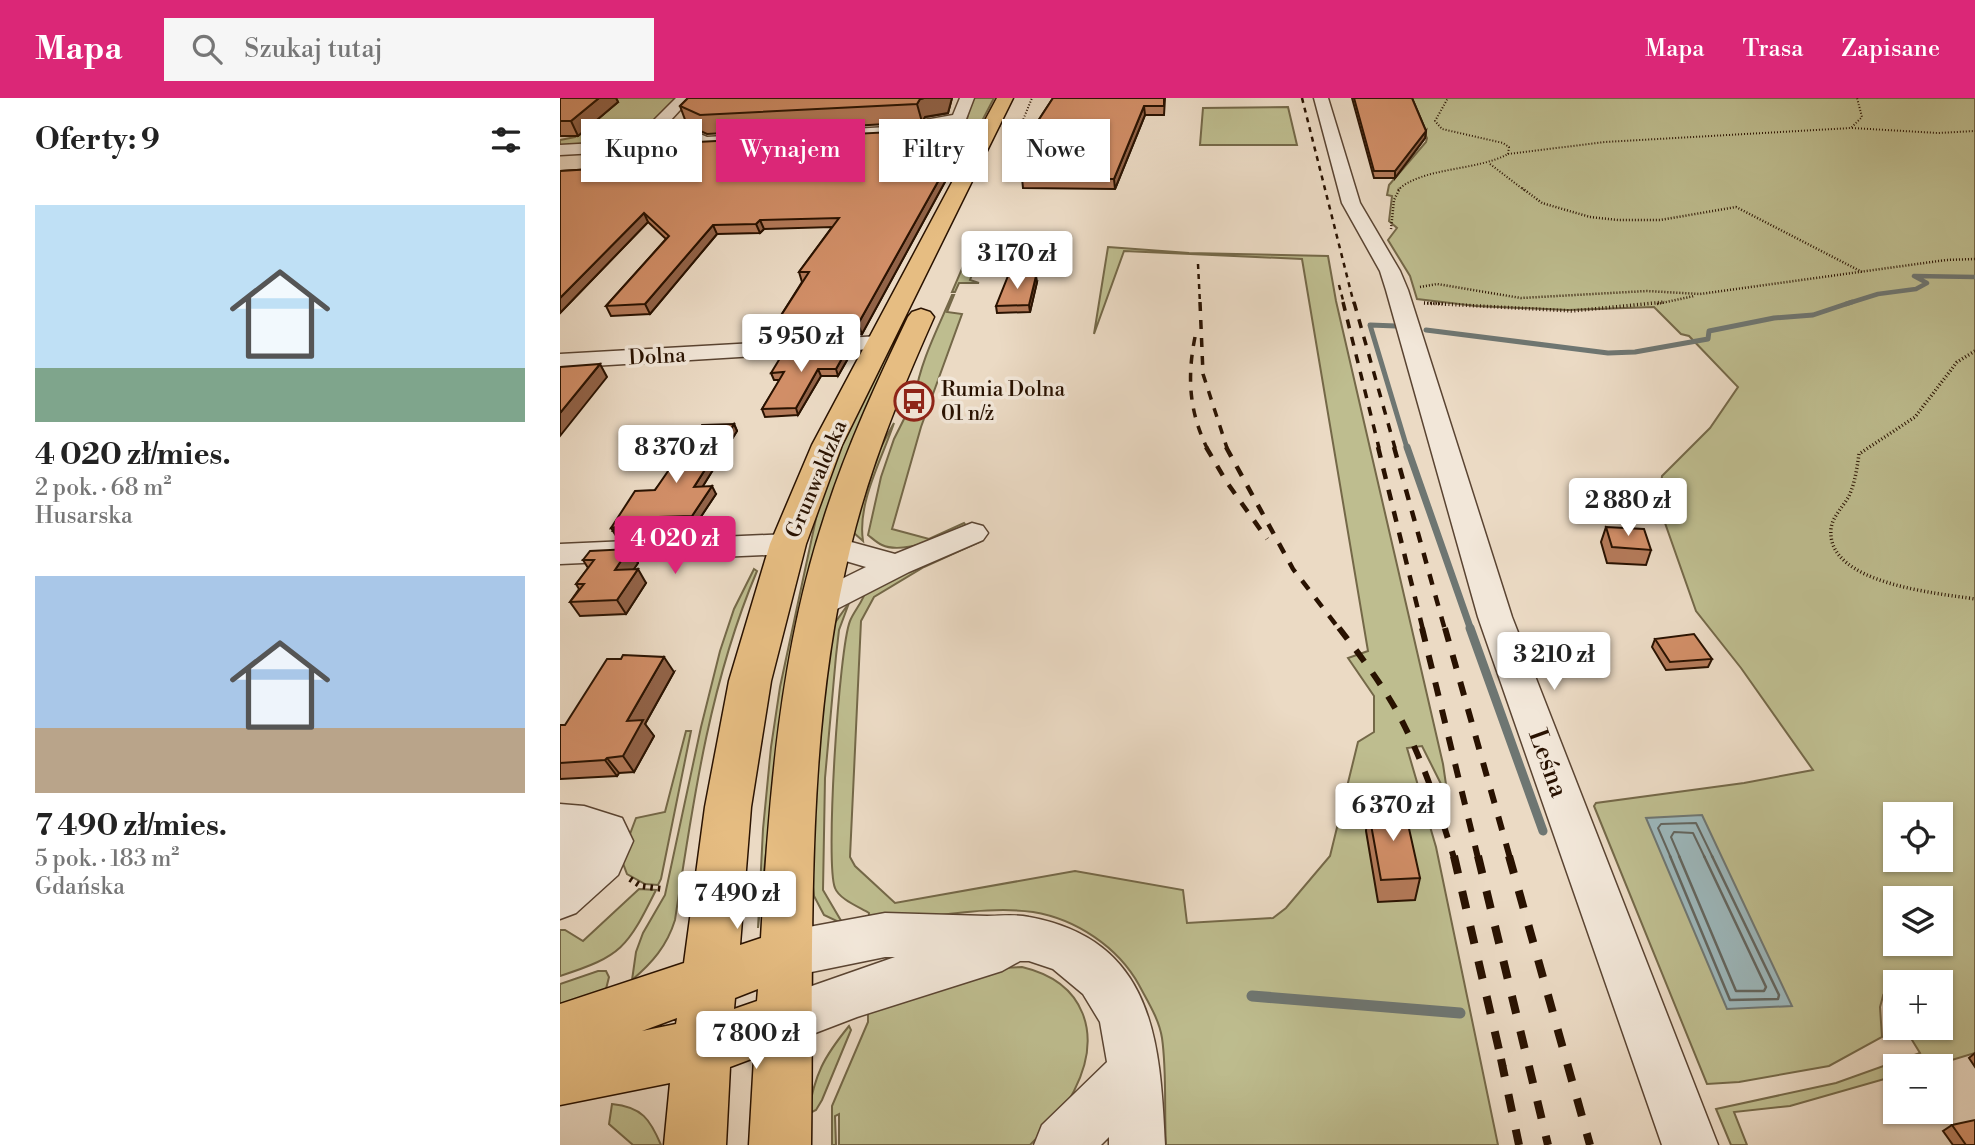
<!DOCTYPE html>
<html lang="pl">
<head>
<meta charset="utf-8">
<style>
  body { margin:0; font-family:"Libre Bodoni",serif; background:#f6f6f6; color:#222; height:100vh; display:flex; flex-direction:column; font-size:26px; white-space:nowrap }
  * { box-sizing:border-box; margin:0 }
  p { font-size:23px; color:#767676 }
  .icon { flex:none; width:38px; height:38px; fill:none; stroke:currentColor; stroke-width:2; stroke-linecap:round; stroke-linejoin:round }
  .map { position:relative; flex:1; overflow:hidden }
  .drawer { display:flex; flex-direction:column; background:#fff; width:560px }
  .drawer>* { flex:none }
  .hud { position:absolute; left:21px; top:21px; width:665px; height:63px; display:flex; gap:14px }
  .buttons { position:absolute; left:1323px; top:704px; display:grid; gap:14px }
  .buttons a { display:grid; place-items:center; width:70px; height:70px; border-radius:0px; background:#fff; box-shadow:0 2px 5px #0004; font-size:35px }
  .price { position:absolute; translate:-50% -60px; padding:0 16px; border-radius:7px; background:#fff; color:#222; font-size:23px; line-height:46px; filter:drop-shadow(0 2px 4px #0008) }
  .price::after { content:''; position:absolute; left:50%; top:42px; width:21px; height:16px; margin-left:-10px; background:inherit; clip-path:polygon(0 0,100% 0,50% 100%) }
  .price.selected { background:#db2777; color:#fff }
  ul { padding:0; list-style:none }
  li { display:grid; align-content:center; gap:14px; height:371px; padding:0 35px }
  li span { display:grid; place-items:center; height:217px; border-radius:0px; color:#555 }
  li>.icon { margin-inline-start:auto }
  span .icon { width:126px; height:126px; fill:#fffc; stroke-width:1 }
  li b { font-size:30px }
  h2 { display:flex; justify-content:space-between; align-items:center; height:84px; padding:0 35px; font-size:30px }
  .chip { padding:0 24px; border-radius:0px; background:#fff; box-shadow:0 2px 5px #0004; font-size:24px; line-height:63px }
  .chip.selected { background:#db2777; color:#fff }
  header { display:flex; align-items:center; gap:42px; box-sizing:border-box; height:98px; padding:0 35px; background:#db2777; color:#fff }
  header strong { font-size:33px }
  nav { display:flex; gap:38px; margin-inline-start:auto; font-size:24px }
  .search { width:490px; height:63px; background:#f6f6f6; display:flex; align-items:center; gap:18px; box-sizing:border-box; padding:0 24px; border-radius:0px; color:#767676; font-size:26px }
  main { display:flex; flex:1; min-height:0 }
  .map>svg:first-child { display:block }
  .green { fill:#bebd8f; stroke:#746848; stroke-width:2; fill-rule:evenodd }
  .water { fill:#9cb8bd; stroke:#6e7672; stroke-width:2 }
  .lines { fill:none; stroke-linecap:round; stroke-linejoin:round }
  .shore-far1 { stroke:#62655f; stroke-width:2 }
  .shore { stroke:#62655f; stroke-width:2.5 }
  .stream-far4 { stroke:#6e7672; stroke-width:4.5 }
  .stream-far3 { stroke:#6e7672; stroke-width:5 }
  .stream-far2 { stroke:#6e7672; stroke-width:7 }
  .stream-far1 { stroke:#6e7672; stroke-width:9 }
  .stream { stroke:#6e7672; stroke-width:11 }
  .minor-casing { stroke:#5a4432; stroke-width:3 }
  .major-casing { stroke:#291201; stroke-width:3 }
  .path-far3 { stroke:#291201; stroke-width:2; stroke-dasharray:1 2; stroke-linecap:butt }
  .path-far2 { stroke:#291201; stroke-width:2.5; stroke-dasharray:1 2; stroke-linecap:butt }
  .path-far1 { stroke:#291201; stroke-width:3.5; stroke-dasharray:1 2.5; stroke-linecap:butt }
  .path { stroke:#291201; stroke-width:6; stroke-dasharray:2.5 5; stroke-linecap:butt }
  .minor { fill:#f2e7d9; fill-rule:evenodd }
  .major { fill:#e6bd82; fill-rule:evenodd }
  .rail-far4 { stroke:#291201; stroke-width:2.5; stroke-dasharray:5 5; stroke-linecap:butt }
  .rail-far3 { stroke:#291201; stroke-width:3.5; stroke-dasharray:9 9; stroke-linecap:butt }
  .rail-far2 { stroke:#291201; stroke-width:4.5; stroke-dasharray:11 11; stroke-linecap:butt }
  .rail-far1 { stroke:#291201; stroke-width:6; stroke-dasharray:14 14; stroke-linecap:butt }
  .rail { stroke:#291201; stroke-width:8; stroke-dasharray:18 18; stroke-linecap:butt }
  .wall { fill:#b47a59; stroke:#291201; stroke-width:2 }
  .shaded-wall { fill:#926348; stroke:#291201; stroke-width:2 }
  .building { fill:#d18e67; stroke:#291201; stroke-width:2 }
  .labels { text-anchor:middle; stroke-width:7; stroke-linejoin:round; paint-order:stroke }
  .far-street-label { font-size:21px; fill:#291201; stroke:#f2e7d9 }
  .far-poi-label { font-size:21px; fill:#291201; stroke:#f2e7d9; text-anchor:start }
  .street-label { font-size:26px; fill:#291201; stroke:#f2e7d9 }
</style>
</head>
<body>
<header>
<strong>Mapa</strong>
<div class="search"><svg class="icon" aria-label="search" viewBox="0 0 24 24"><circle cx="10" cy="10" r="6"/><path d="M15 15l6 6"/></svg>Szukaj tutaj</div>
<nav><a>Mapa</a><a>Trasa</a><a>Zapisane</a></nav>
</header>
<main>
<section class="drawer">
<h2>Oferty: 9<svg class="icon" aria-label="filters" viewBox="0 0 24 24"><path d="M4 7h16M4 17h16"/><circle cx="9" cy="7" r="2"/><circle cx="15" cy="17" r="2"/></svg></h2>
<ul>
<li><span style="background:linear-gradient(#bfe0f5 75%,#7fa58c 0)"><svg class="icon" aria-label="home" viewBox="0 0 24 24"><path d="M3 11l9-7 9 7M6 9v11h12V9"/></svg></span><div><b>4 020 zł/mies.</b><p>2 pok. · 68 m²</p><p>Husarska</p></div></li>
<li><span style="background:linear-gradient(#a9c7e8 70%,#b9a48a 0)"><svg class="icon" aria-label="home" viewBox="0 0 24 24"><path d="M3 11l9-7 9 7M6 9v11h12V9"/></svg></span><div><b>7 490 zł/mies.</b><p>5 pok. · 183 m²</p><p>Gdańska</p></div></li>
</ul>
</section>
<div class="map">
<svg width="1415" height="1047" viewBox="0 0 1415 1047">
  <rect width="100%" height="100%" fill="#ebdac4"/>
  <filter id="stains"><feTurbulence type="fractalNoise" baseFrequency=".00286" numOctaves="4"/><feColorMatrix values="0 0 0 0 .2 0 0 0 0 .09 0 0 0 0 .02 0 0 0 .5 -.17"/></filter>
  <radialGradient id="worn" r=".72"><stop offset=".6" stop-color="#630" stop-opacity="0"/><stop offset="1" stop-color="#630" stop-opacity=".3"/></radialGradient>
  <!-- green -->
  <g class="green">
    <polygon points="47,0 120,0 74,42 87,42 91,38 102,44 394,25 407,21 412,0 434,0 422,23 410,27 0,50 0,42 15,39 57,5 20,6 39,4"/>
    <path d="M848,0H1415V955L1372,968H1335V978L1230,1008L1174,1014L1187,1047H1171L1156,1011L1276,985L1360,955L1344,929H1381V884H1335V916L1323,898L1320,909L1322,939L1269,968L1179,984L1147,986L1034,708L1036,705L1184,685L1253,672L1181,570L1136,513L1099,408L1102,378L1150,330L1178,289L1129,238L1121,236L1094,209L1008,212L916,208L857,201L850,178L828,142L837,130L829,123L832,98L827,97L829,87L866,44L867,40ZM1335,716H1381V761H1335ZM1335,800H1381V845H1335Z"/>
    <polygon points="728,9 737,47 640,47 643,10"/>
    <polygon points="416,138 463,142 425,144 410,182 419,185 399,185 395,194 392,194"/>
    <path d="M548,149L629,155L768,158L776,203L883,666L888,700L862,648L847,650L876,749L938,1047H606C604,1012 607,975 602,940C599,921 588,904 579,887C558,849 516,821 473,814C425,807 357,821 308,827L309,815C299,809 279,801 275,790C265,766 279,550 290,523C295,511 302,506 307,490L415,439L419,444L364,469L314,499L301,523L290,759L295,768L335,805L515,773L623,792L627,825L713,820L726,810L770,758L798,644L814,634V598L788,560L808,553L742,161L564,153L534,236Z"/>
    <path d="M392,197H394L387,214L402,216L361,329L332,431L369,441L404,425L408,430C389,438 342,457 322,447C317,445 312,440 308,437L321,379L334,341L352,305L357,300L355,299C360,264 378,230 392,197Z"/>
    <polygon points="331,245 338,245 212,698 198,830 203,731 211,649 220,589 258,411 277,357"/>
    <path d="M334,325C322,361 297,405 303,443L294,435C298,396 315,358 334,325Z"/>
    <path d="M194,471L197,473C150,584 133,703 115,822C107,848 92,865 72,882L76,854L83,835L105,797L141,629L160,553L174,511Z"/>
    <polygon points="289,505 279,532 276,558 265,680 263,792 283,826 264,817 254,798 252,780 255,688 268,557 272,529"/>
    <polygon points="126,633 131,633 101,781 98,787 85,786 67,776 61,760 76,720 105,714"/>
    <path d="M79,791L96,792C67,850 62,858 0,878V832H5L23,843Z"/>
    <path d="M462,869C525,884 543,936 514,993C504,1013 486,1031 470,1047H279V1016L275,1018L276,1047H272V1008L308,924V908L440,870Z"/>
    <polygon points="38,873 46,873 49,879 44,899 0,916 0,886"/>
    <path d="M289,928L291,932L262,1002L256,1012L248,1016C255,976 263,960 289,928Z"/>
    <path d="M52,1006C82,1009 90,1021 101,1047H73L49,1026Z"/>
  </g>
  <!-- water -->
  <polygon class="water" points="1142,717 1232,908 1167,911 1086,720"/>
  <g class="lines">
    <!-- shore-far1 -->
    <g class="shore-far1">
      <polyline points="1111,760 1098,730 1101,726 1136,725 1153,760"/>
      <polyline points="1120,760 1111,739 1114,734 1133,735 1145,760"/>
    </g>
    <!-- shore -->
    <g class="shore">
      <polyline points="1110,758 1170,902 1218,901 1219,897 1152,758"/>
      <polyline points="1119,758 1176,893 1204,893 1206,889 1144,758"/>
    </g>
    <!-- stream-far4 -->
    <polyline class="stream-far4" points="1286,206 1318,196 1356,191 1367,185 1354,178 1415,179"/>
    <!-- stream-far3 -->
    <g class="stream-far3">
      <polyline points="836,228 810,227 847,350"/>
      <polyline points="866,232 1048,255 1075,254 1148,241 1149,233 1214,220 1253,217 1292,204"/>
    </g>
    <!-- stream-far2 -->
    <polyline class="stream-far2" points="847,349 911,532"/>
    <!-- stream-far1 -->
    <polyline class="stream-far1" points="910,530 983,733"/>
    <!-- stream -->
    <polyline class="stream" points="692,898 900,915"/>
    <!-- minor casing -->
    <g class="minor-casing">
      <g id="minor">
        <polygon points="116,0 131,0 110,23 147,39 364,27 365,22 393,17 400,0 414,0 406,21 400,25 431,23 439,28 431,33 0,57 0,47 127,40 92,24"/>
        <polygon points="754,0 768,0 800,105 840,173 848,192 952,519 1158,1047 1102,1047 918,519 826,192 820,173 782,105"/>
        <polygon points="320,238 328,240 332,245 328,250 0,270 0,256"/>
        <polygon points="412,425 423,428 428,435 423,442 349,474 271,514 259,517 247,514 242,506 247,498 306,469 262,456 257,449 262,442 273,439 335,456"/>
        <polygon points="228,436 239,439 244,446 239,453 228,456 0,466 0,446"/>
        <polygon points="0,706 24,708 62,720 73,743 58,777 16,815 0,821"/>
        <path d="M325,815C359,816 393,817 427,818C440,818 456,816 469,819C594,842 600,943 605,1047H549V1039L541,1047H474L482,1027L547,964L540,924L523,896L493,871L469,863H460L442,873L297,919L224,947L206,940L199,922L206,904L335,859H325L227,879L210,872L203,856L210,840L227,833Z"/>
      </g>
    </g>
    <!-- major casing -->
    <g class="major-casing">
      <path id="major" d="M437,0H453L282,347L246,446L211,583L191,709L180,847L201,840C209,699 220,554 264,420C286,350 317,284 348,219L352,214L361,211L370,214L374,219C341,293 310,368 291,447C243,642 254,848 251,1047H189L194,960L170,969L166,1047H104L110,985L0,1007V906L124,865L145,709L169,583L210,446L252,347ZM198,891L197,903L174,911L175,900ZM117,920L116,926L82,933Z"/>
    </g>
    <!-- path-far3 -->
    <g class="path-far3">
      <polyline points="1292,30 1378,35 1415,33"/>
      <polyline points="452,49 472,0"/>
      <polyline points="948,56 1045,44 1291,30 1302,19 1297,0"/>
      <polyline points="930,66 964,92"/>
      <path d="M838,92C862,69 917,73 948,56L949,49L943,45L882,31L875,23L888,0"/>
    </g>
    <!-- path-far2 -->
    <g class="path-far2">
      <polyline points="962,90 982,105 1030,119 1058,122 1100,122 1176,109 1302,174"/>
      <polyline points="831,131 834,102 840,90"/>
      <polyline points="860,189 877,186 961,200 1087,193 1140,196 1386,162 1415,161"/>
      <polyline points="864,205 886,206"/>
      <polyline points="1097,206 1134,198"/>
    </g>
    <!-- path-far1 -->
    <g class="path-far1">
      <polyline points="864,205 1012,213 1105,204"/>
      <path d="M1415,253L1397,264L1355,319L1299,356C1297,370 1295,385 1289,398C1283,409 1272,419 1271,431C1266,486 1377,495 1415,501"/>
    </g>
    <!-- path -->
    <polyline class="path" points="70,781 81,788 102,791"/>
    <!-- minor -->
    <use href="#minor" class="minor"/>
    <!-- major -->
    <use href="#major" class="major"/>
    <!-- rail-far4 -->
    <g class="rail-far4">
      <polyline points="742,0 794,206"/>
      <polyline points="638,166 640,206"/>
      <polyline points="779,187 784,206"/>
    </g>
    <!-- rail-far3 -->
    <g class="rail-far3">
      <polyline points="640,204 643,276 667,350"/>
      <polyline points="783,204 819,350"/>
      <polyline points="794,204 835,350"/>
      <path d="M635,239C627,279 629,313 647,350"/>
    </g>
    <!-- rail-far2 -->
    <g class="rail-far2">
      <polyline points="646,349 666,383 707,441"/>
      <polyline points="666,349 733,471 780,532"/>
      <polyline points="818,349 863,532"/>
      <polyline points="834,349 885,532"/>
    </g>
    <!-- rail-far1 -->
    <g class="rail-far1">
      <path d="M779,530C803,561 828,594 845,629C866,671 880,715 894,760"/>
      <polyline points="862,530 918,760"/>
      <polyline points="885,530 950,760"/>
    </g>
    <!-- rail -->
    <g class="rail">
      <polyline points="894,758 943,969"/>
      <polyline points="918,758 988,1047"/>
      <polyline points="949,758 1030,1047"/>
      <polyline points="941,961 959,1047"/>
    </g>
  </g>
  <!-- wall -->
  <g class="wall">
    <polygon points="0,0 56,0 58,4 18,38 0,38"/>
    <polygon points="128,0 392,0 388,15 365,19 362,24 147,36 127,27 120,8"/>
    <polygon points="493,0 605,0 604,17 585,17 555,91 463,90 462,80 472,64 471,56 484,32 480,32 478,23"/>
    <polygon points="792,0 852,0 866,33 865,40 835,80 814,80"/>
    <polygon points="408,30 410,38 302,236 217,240 213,230 242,184 239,174 272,129 204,131 200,135 157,136 90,216 51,218 46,208 106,141 88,124 0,215 0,73 33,71"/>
    <polygon points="477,184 470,214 437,215 436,208"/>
    <polygon points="289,248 291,255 278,278 261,278 238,317 205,319 202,311 220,282 214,282 211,275"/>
    <polygon points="174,326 177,333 143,388 156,396 136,426 103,427 95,439 58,441 51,430 95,392 119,363"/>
    <polygon points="1046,429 1091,452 1086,467 1047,465 1041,444"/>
    <polygon points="69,451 78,465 73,472 86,485 66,516 20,518 10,504 19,491 16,486 28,470 23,462"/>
    <polygon points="1095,541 1152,561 1148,569 1106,572 1092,549"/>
    <polygon points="114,574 85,626 94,638 74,674 59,675 57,678 0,681 0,627 5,627"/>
    <polygon points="808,710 860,780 855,802 818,804 806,733"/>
    <polygon points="1415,955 1415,969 1409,960"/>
    <polygon points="1392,1027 1415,1047 1393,1047 1383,1033"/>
  </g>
  <!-- shaded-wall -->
  <g class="shaded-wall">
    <polygon points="39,0 56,0 58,4 18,38 11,23"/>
    <polygon points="364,0 392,0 388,15 365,19 362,24 357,6 360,1"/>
    <polygon points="584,8 585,17 555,91 554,81"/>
    <polygon points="408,30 410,38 302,236 298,226"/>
    <polygon points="866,33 865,40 835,80 835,73"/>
    <polygon points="84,115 88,124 0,215 0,200"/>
    <polygon points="200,122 204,131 200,135 196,126"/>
    <polygon points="153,127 157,136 90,216 85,206"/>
    <polygon points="476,178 477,184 470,214 469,207"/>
    <polygon points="289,248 291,255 278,278 276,271"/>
    <polygon points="40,266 47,279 0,338 0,315"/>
    <polygon points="258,271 261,278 238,317 236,310"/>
    <polygon points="174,326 177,333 138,396 134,389"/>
    <polygon points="152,388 156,396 136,426 132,418"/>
    <polygon points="99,419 103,427 95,439 91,431"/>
    <polygon points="69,451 78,465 64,486 55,472"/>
    <polygon points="78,471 86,485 66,516 57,502"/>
    <polygon points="104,559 114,574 85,626 94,638 74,674 63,658 67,623"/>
    <polygon points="47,660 59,675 57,678 45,662"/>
  </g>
  <!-- building -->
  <g class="building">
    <polygon points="0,0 39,0 11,23 0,23"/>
    <polygon points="128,0 364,0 360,1 357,6 140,17 120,8"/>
    <polygon points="493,0 604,0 604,8 584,8 554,81 462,80 478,56 471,56 489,23 478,23"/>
    <polygon points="794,0 852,0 866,33 835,73 814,73"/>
    <polygon points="408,30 298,226 213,230 249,174 239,174 279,120 200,122 196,126 153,127 85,206 46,208 109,138 84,115 0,200 0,73 33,71 55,52 95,49 99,46"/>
    <polygon points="448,178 476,178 469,207 436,208"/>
    <polygon points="289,248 276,271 258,271 236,310 202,311 224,274 211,275 225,252"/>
    <polygon points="40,266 0,315 0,269"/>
    <polygon points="174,326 134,389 152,388 132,418 99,419 91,431 53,433 56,429 51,430 75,393 95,392 115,363 119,363 142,327"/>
    <polygon points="1046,429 1084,431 1091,452 1052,449"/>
    <polygon points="69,451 55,472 78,471 57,502 10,504 24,486 16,486 34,462 23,462 30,453"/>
    <polygon points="1134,536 1152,561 1110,564 1095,541"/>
    <polygon points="63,557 104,559 67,623 83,622 63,658 47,660 45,662 0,665 0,627 5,627 47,561 61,561"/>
    <polygon points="844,708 860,780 821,782 808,710"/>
    <polygon points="1415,1022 1415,1047 1406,1047 1392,1027"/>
  </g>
  <!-- icons -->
  <defs>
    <g id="bus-ring" transform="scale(2.0125)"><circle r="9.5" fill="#f2e7d9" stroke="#8f2418" stroke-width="1.5"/><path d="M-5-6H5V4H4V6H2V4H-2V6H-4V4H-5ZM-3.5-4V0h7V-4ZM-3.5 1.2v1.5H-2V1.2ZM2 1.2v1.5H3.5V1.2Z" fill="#8f2418"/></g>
  </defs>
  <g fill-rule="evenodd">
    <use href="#bus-ring" x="354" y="303"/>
  </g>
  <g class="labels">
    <!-- far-street labels -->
    <g class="far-street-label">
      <text transform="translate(97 258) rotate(-3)" y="7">Dolna</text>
      <text transform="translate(256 381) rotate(-67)" y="7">Grunwaldzka</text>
    </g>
    <!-- far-poi labels -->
    <g class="far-poi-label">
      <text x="381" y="298">Rumia Dolna<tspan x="381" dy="24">01 n/ż</tspan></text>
    </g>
    <!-- street labels -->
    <g class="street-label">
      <text transform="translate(989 665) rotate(70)" y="9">Leśna</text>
    </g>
  </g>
  <rect width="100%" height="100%" filter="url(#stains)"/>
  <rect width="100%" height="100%" fill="url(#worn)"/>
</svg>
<div class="buttons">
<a><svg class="icon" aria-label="locate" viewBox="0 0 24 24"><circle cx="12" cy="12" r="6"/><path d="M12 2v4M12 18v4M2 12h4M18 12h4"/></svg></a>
<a><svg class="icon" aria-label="layers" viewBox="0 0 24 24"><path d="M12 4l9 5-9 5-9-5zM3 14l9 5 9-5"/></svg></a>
<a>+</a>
<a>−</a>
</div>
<b class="price" style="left:457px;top:193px">3 170 zł</b>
<b class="price" style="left:241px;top:276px">5 950 zł</b>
<b class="price" style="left:116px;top:387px">8 370 zł</b>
<b class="price" style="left:1068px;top:440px">2 880 zł</b>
<b class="price selected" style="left:115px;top:478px">4 020 zł</b>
<b class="price" style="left:994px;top:594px">3 210 zł</b>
<b class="price" style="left:833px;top:745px">6 370 zł</b>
<b class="price" style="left:177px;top:833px">7 490 zł</b>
<b class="price" style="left:196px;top:973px">7 800 zł</b>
<div class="hud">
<a class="chip">Kupno</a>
<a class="chip selected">Wynajem</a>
<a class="chip">Filtry</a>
<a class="chip">Nowe</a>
</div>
</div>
</main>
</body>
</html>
